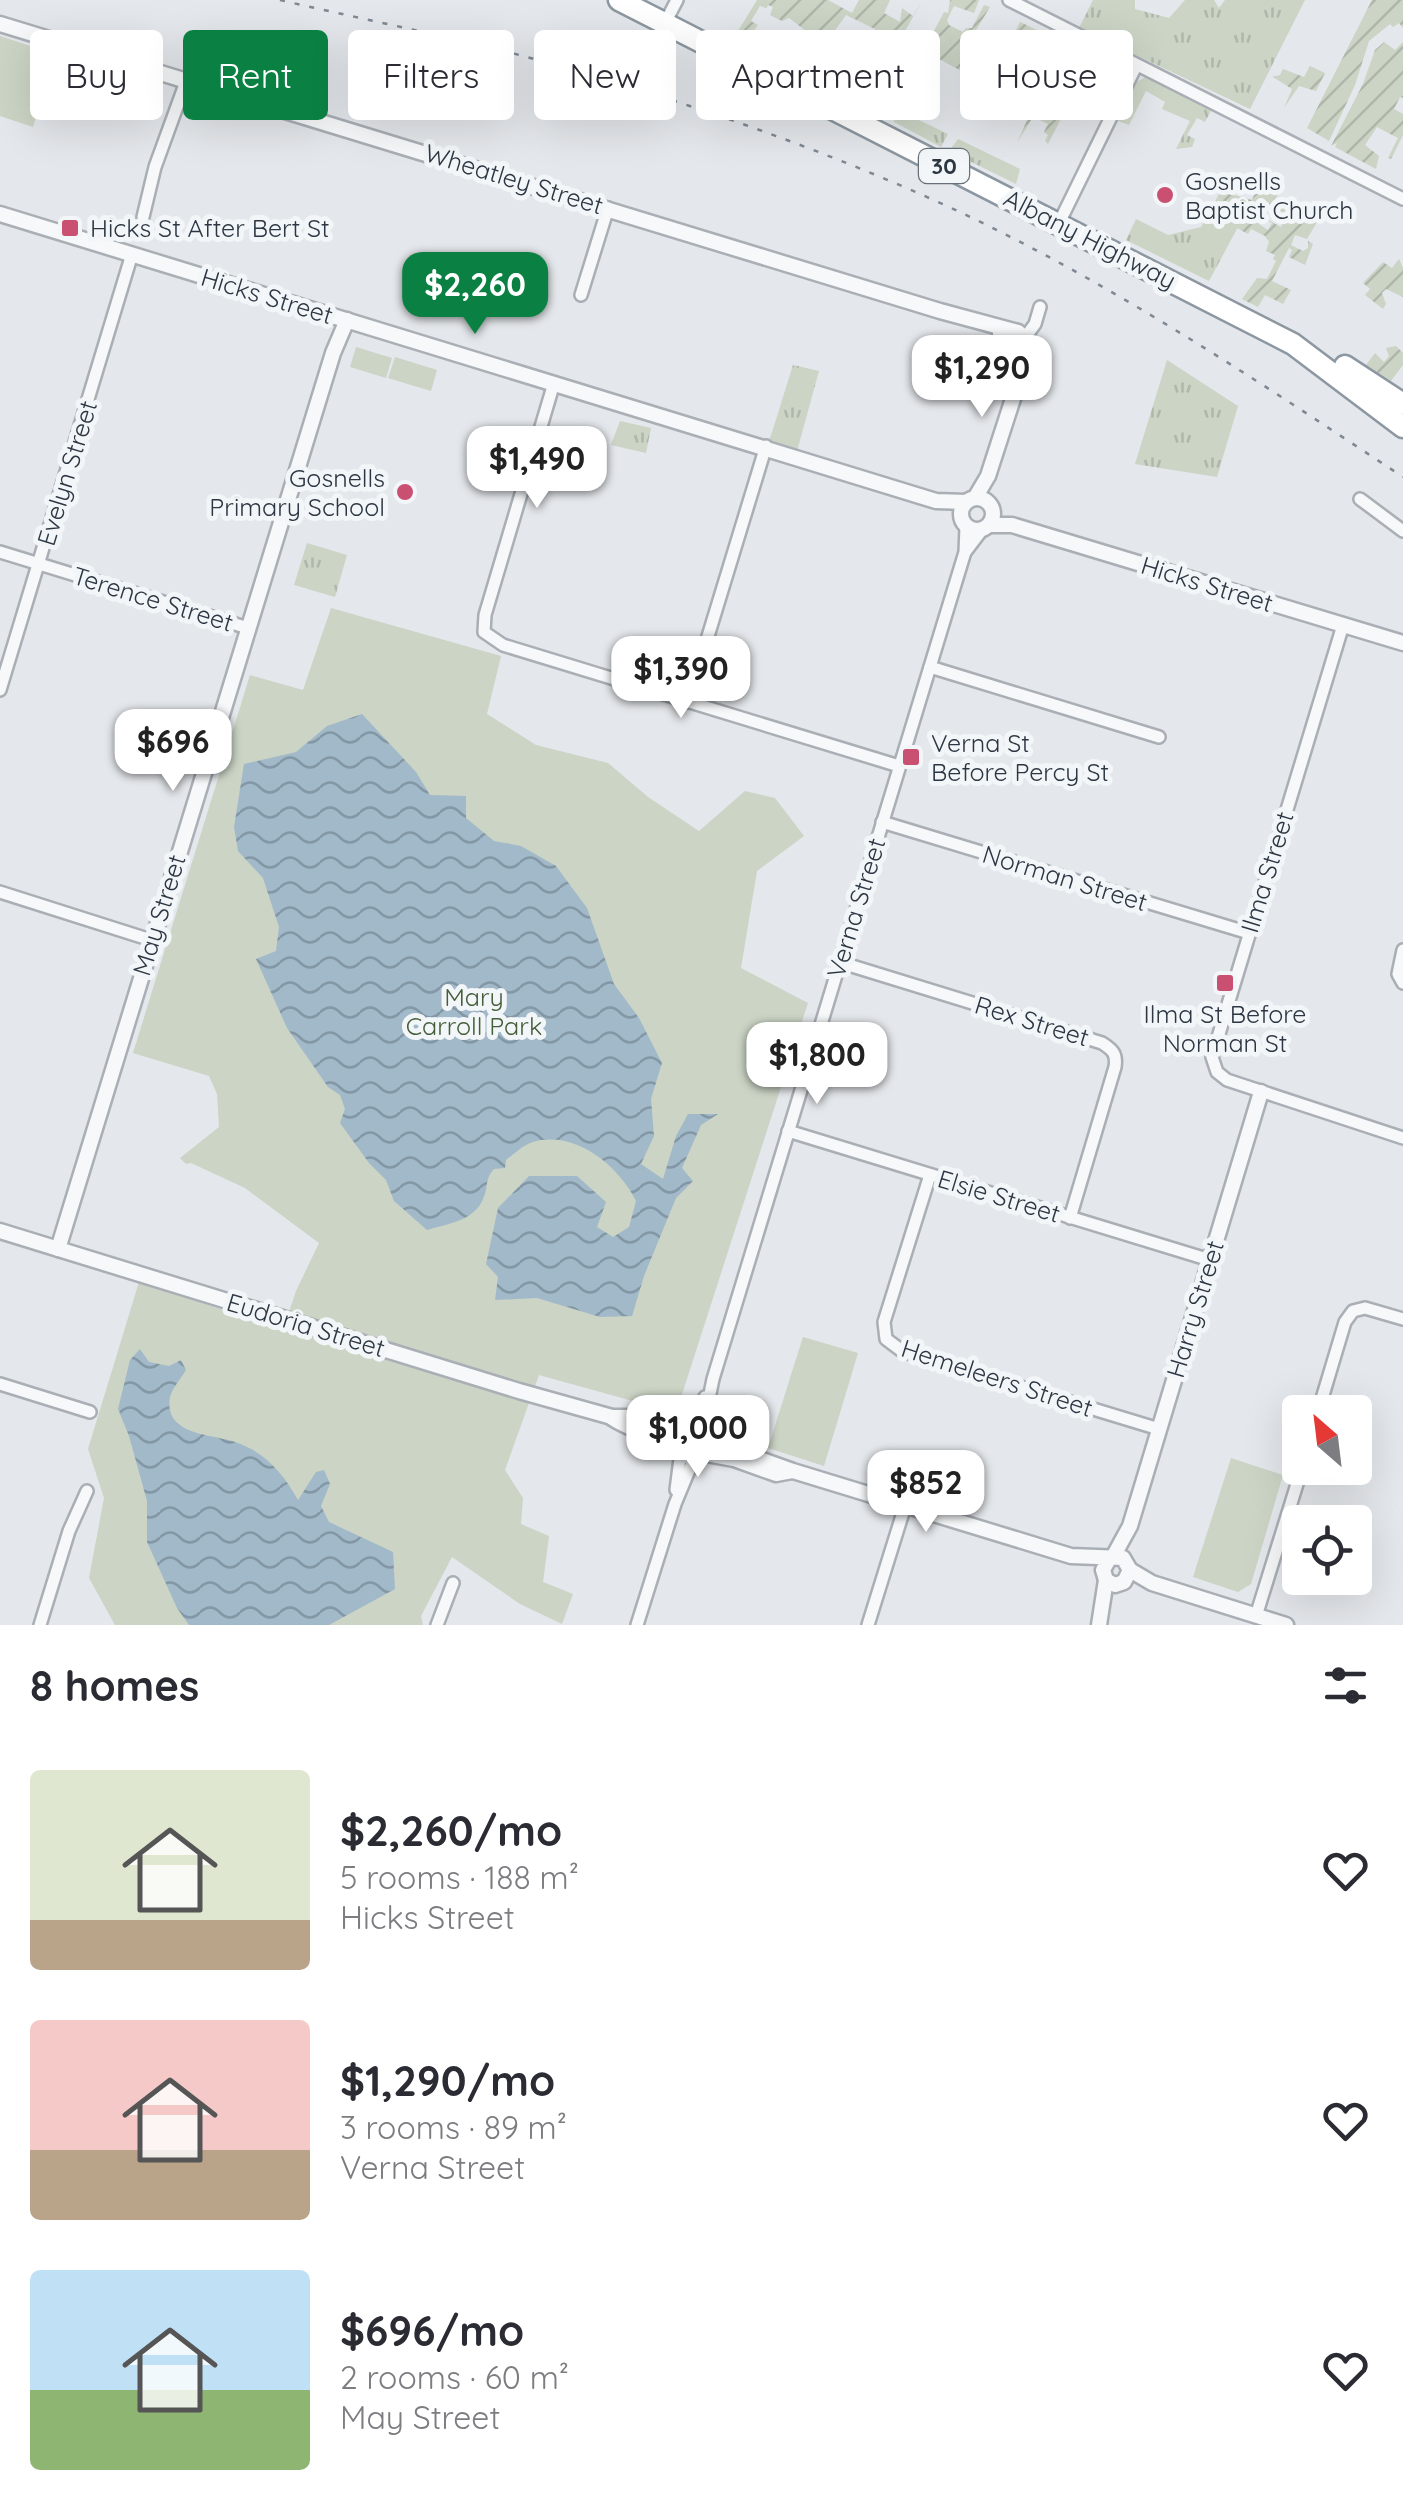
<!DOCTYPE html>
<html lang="en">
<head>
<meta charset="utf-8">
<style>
  body { margin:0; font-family:Quicksand,sans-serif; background:#f2f2f3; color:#2b2b33; height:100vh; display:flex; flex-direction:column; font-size:38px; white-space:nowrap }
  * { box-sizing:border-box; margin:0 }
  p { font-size:32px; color:#7c7c81 }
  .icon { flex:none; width:55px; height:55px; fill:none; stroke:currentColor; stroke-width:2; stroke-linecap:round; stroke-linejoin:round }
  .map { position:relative; height:1625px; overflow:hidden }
  .details { display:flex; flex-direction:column; background:#fff; flex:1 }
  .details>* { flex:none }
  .guide { position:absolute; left:30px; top:30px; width:1345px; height:90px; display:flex; gap:20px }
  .needle { width:65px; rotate:332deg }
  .tools { position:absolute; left:1282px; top:1395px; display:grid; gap:20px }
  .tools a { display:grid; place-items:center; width:90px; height:90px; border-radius:10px; background:#fff; box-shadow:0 10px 40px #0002; font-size:50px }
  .price { position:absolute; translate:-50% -85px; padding:0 22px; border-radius:20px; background:#fff; color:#222; font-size:32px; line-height:65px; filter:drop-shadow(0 2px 5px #0008) }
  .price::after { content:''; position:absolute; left:50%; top:60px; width:30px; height:22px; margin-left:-15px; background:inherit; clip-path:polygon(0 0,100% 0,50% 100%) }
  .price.active { background:#0b8043; color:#fff }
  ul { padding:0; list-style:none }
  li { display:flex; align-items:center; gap:30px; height:250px; padding:0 30px }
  li span { display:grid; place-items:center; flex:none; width:280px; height:200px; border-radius:10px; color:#555 }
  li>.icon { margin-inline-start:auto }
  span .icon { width:120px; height:120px; fill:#fffc; stroke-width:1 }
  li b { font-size:42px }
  h2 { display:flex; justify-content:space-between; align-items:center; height:120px; padding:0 30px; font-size:42px }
  .pill { padding:0 35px; border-radius:10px; background:#fff; box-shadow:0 10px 40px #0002; font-size:35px; line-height:90px }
  .pill.active { background:#0b8043; color:#fff }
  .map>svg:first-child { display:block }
  .grass { fill:url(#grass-tufts) }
  .park { fill:#cbd4c5 }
  .garden { fill:url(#garden-furrows) }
  .water { fill:url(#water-waves) }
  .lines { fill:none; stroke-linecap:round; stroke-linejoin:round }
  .minor-casing { stroke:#a9afb5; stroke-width:16 }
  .tertiary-casing { stroke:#a9afb5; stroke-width:19 }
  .trunk-casing { stroke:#8c97a1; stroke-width:25 }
  .minor { stroke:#f6f8f9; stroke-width:11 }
  .tertiary { stroke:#f6f8f9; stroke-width:14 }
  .trunk { stroke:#fff; stroke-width:20 }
  .rail { stroke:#7e8994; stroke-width:2.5; stroke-dasharray:5 10; stroke-linecap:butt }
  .poi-dot { fill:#c95071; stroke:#f3f6f8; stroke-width:4 }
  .labels { text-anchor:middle; stroke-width:10; stroke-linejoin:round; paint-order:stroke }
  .shield { fill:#f3f6f8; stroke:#687079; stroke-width:2.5 }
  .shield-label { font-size:22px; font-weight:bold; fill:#2c3743 }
  .street-label { font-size:25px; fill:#2c3743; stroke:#f3f6f8 }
  .poi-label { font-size:25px; fill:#2c3743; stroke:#f3f6f8; text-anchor:start }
  .park-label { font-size:25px; fill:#455e3a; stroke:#f3f6f8 }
</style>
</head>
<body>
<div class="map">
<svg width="1403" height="1625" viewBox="0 0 1403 1625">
  <defs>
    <pattern id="grass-tufts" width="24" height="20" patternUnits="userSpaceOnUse" patternTransform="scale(2.5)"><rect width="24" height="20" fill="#cbd4c5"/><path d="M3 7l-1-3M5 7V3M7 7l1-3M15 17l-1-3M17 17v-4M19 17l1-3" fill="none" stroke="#aeb7aa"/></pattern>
    <pattern id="garden-furrows" width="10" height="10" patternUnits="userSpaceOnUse" patternTransform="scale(2.5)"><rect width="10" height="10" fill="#cbd4c5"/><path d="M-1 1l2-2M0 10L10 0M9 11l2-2" fill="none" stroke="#aeb7aa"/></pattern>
    <pattern id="water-waves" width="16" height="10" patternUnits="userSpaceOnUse" patternTransform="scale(2.5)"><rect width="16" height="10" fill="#a1b9c9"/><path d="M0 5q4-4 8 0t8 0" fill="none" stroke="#8397a5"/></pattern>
  </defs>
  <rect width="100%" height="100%" fill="#e4e7eb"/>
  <!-- grass -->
  <g class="grass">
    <polygon points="1093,0 1135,0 1135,9 1169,18 1185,0 1214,0 1219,8 1225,0 1305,0 1250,109 1079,28"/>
    <polygon points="1147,76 1206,105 1211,111 1205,122 1197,118 1187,135 1195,139 1192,147 1176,149 1190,121 1162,109 1165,102 1146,91 1129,125 1118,121 1135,83"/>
    <polygon points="896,109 948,134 941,147 894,122"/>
    <polygon points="958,139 1020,169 1016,184 949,151"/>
    <polygon points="1217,198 1246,212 1209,281 1126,240 1136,219 1168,235 1201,227"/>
    <polygon points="1167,360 1238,406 1217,477 1135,464"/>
    <polygon points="793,365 819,371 797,451 769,442"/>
    <polygon points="620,421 651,428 646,453 611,445"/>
    <polygon points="307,543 347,555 335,597 294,585"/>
  </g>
  <!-- park -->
  <g class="park">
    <polygon points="0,36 55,54 33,127 0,116"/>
    <polygon points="356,347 392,358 386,378 350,367"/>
    <polygon points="395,357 437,370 431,391 388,378"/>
    <polygon points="331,608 501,656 487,714 536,745 608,763 648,797 699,831 745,791 775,798 804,836 757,871 741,968 808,1003 676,1413 539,1375 505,1470 523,1498 521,1524 549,1536 543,1582 573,1594 562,1624 520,1604 452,1557 421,1616 423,1625 115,1625 89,1578 104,1498 88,1449 139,1282 283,1330 296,1291 319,1243 245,1188 191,1163 186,1164 180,1158 219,1127 217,1094 209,1076 133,1053 250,675 303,690"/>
    <polygon points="803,1337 858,1353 824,1466 768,1448"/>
    <polygon points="1231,1458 1283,1475 1251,1584 1238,1592 1193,1577"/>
  </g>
  <!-- garden -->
  <g class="garden">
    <polygon points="757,0 828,0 852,13 859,0 890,0 884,13 900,22 902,8 913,16 921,3 905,31 916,39 921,30 932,35 944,12 948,13 950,0 979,0 974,13 954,6 947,20 949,25 963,32 966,28 972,28 984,5 990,7 973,35 993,45 990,51 994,54 1005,33 1008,35 1004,44 1023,52 1028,42 1016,30 1020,22 1039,31 1009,92 1017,96 1028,70 1044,78 1046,75 1049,77 1045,86 1048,87 1049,84 1065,92 1053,110 1063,115 1048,144 1045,141 1048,135 1044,132 1048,124 1033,117 1017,143 1032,109 939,59 936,64 928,60 917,77 909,73 901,79 893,71 888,73 879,68 877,72 873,70 881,54 868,48 851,91 825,77 834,61 853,71 862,53 849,46 850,39 858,36 869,43 875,29 846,15 826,43 814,37 802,57 820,65 817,76 772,53 780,34 800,41 806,31 789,18 782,21 770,15 773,7 768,5 766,8 760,6 751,21 758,25 752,33 758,37 754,45 735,36"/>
    <polygon points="1372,0 1403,0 1403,28 1399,23 1393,27 1390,24 1369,41 1355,85 1329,141 1307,128"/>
    <polygon points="1384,42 1395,50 1403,42 1403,98 1400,97 1394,109 1403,114 1403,135 1391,159 1388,158 1398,138 1377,127 1365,145 1379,156 1376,169 1335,147 1337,143 1331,146 1363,84 1375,50"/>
    <polygon points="1310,66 1325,73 1316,91 1299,86 1284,108 1292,89 1273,77 1280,75 1283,69 1304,77"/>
    <polygon points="1266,166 1269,168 1261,184 1279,193 1263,217 1281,227 1286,217 1277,213 1281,204 1298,213 1302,208 1320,217 1307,239 1295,235 1291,245 1303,251 1308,248 1308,241 1313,244 1305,265 1289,257 1292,250 1289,248 1272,281 1291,290 1283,304 1265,295 1258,307 1242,299 1257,278 1267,279 1276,261 1273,259 1275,255 1266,251 1269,242 1265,236 1251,229 1248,234 1237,228 1241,220 1247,222 1250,218 1268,230 1272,223 1217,198 1220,191 1252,200"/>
    <polygon points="1399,259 1403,268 1403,297 1386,289 1382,293 1386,304 1383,309 1365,295 1370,289 1363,283 1383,262 1392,268"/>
    <polygon points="1396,346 1403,353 1403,365 1391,381 1366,365 1375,353 1384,362 1389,356 1386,348"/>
  </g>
  <!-- water -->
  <g class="water">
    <path d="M362,714L416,772L430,795L466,796V818L494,841L521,846L556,866L587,908L614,984L639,1018L662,1063L651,1099L654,1136L641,1164L663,1179L676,1136L688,1114H718L701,1125L682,1168L693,1181L676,1198L644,1276L632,1316L600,1317L537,1298L495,1300L498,1277L486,1264L498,1208L529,1176H577L606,1202L597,1227L613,1237L629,1227L636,1201C618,1165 575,1130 533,1142C523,1145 514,1154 506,1160L505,1168L494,1169C484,1180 489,1187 483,1199C474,1221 447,1224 427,1230L394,1201L386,1180L369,1163L340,1123L345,1109L340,1095L328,1087L287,1028L256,959L276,951L279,927L263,878L238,851L234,827L244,764L296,752L327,726Z"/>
    <path d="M140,1349L149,1362L169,1366L181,1360L186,1370C181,1378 172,1389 170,1397C163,1436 213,1434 235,1442C265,1452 283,1473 298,1500L316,1472L324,1470L330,1484L321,1506L329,1522L393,1552L395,1589L329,1625H189L177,1608L147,1542V1501L129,1436L118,1409L130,1360Z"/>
  </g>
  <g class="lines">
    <!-- minor casing -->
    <g class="minor-casing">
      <g id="minor">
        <polyline points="1009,0 1403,199"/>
        <polyline points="665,23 677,0"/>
        <polyline points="143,217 155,167 187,79"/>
        <polyline points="1059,223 1136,66"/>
        <polyline points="581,295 608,208"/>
        <polyline points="1021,343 1035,324 1040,307"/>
        <polyline points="554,383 485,615 484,632 503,645 899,766"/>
        <polyline points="1360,499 1403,531"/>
        <polyline points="966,551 982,530"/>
        <polyline points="0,552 248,628"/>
        <polyline points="1343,625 1212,1057 1217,1072 1227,1080 1403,1138"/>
        <polyline points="930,667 1159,737"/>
        <polyline points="0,690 132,254"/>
        <polyline points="688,702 766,446"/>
        <polyline points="882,822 1249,933"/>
        <polyline points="0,892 151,940"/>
        <polyline points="1403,950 1398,974 1403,983"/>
        <path d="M839,962L1102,1043C1113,1050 1117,1054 1115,1067L1070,1218"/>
        <polyline points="788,1131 1210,1260"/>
        <polyline points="930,1175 884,1322 886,1339 902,1351 1159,1429"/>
        <polyline points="0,1384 90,1412"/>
        <polyline points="1318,1412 1345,1322 1353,1311 1365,1308 1403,1319"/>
        <polyline points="690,1429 705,1397"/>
        <polyline points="702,1433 713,1379 965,552 966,527"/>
        <polyline points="676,1490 681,1451"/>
        <polyline points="1256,1616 1302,1468"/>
        <polyline points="40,1625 69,1531 87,1491"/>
        <polyline points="437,1625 453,1583"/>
        <polyline points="637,1625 675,1504 695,1456"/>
        <polyline points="868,1625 905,1506"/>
      </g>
    </g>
    <!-- tertiary casing -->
    <g class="tertiary-casing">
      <g id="tertiary">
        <polyline points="0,24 940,311 1018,332 1030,343 1027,368 1020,377 988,476 975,498"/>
        <polyline points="0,214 936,501 966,502"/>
        <polyline points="1000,333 1018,344 1020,371"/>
        <circle cx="977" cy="514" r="16"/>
        <polyline points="990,525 1012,525 1403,643"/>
        <polyline points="0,1231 519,1391 612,1417 631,1417 658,1428 686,1431"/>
        <polyline points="58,1249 333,353 347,320"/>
        <path d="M612,1418C633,1432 658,1436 680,1449"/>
        <circle cx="692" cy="1443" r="14"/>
        <polyline points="706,1440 793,1471 1071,1556 1123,1558 1130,1570 1124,1582 1115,1585 1106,1580 1103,1570 1109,1559"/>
        <polyline points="701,1453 734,1459 776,1474 792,1471"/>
        <polyline points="1113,1557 1130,1526 1261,1092"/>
        <polyline points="1130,1570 1152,1583 1286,1625"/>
        <polyline points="1099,1625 1106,1580"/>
      </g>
    </g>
    <!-- trunk casing -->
    <g class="trunk-casing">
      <g id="trunk">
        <polyline points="619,0 1293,344 1403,427"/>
        <polyline points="1345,366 1403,404"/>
      </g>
    </g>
    <!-- minor -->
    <use href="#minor" class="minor"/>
    <!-- tertiary -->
    <use href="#tertiary" class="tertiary"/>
    <!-- trunk -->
    <use href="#trunk" class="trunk"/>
    <!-- rail -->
    <path class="rail" d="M280,0C366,20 453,37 538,60C678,99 816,146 949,207C1109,281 1256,380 1403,477"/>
  </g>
  <!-- markers -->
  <g class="poi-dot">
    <circle cx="1165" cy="195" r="10"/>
    <rect x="60" y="218" width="20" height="20" rx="5"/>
    <circle cx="405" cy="492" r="10"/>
    <rect x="901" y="747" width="20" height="20" rx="5"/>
    <rect x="1215" y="973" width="20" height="20" rx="5"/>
  </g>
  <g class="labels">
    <!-- shield labels -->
    <rect class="shield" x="919" y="149" width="50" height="34" rx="8"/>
    <g class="shield-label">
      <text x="944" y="174">30</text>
    </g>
    <!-- street labels -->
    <g class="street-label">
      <text transform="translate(514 179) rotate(17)" y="9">Wheatley Street</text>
      <text transform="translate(1090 239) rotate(27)" y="9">Albany Highway</text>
      <text transform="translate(267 296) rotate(17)" y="9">Hicks Street</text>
      <text transform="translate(67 473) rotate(-73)" y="9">Evelyn Street</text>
      <text transform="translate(1207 584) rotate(17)" y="9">Hicks Street</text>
      <text transform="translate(153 599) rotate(17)" y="9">Terence Street</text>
      <text transform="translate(1267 872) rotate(-73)" y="9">Ilma Street</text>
      <text transform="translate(1065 878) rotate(17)" y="9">Norman Street</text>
      <text transform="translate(856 908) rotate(-73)" y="9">Verna Street</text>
      <text transform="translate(159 915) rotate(-73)" y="9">May Street</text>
      <text transform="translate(1032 1021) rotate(17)" y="9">Rex Street</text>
      <text transform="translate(999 1196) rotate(17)" y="9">Elsie Street</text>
      <text transform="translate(1195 1309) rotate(-73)" y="9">Harry Street</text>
      <text transform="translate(306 1325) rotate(17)" y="9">Eudoria Street</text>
      <text transform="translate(997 1378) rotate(18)" y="9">Hemeleers Street</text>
    </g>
    <!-- poi labels -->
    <g class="poi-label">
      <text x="1185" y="190">Gosnells<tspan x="1185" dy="29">Baptist Church</tspan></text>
      <text x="90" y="237">Hicks St After Bert St</text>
      <text x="385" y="487" text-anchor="end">Gosnells<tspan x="385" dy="29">Primary School</tspan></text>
      <text x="931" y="752">Verna St<tspan x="931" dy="29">Before Percy St</tspan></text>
      <text x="1225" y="1023" text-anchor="middle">Ilma St Before<tspan x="1225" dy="29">Norman St</tspan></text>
    </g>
    <!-- park labels -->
    <g class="park-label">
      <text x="474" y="1006">Mary<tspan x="474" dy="29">Carroll Park</tspan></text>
    </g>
  </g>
</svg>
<div class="tools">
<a><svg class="needle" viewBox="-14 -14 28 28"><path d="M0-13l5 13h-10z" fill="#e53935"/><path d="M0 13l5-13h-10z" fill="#7c7c81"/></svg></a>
<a><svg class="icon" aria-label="locate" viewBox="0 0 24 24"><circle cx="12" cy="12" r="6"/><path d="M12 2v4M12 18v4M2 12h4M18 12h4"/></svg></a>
</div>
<b class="price active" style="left:475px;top:337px">$2,260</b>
<b class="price" style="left:982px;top:420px">$1,290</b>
<b class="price" style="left:537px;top:511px">$1,490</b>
<b class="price" style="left:681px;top:721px">$1,390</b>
<b class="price" style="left:173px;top:794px">$696</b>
<b class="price" style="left:817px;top:1107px">$1,800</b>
<b class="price" style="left:698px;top:1480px">$1,000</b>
<b class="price" style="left:926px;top:1535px">$852</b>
<div class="guide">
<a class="pill">Buy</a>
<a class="pill active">Rent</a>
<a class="pill">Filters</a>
<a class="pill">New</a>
<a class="pill">Apartment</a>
<a class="pill">House</a>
</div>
</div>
<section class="details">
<h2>8 homes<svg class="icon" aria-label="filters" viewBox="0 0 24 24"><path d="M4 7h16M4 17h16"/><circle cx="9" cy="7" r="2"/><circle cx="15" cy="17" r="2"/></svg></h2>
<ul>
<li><span style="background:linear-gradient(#dfe7d0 75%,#b9a48a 0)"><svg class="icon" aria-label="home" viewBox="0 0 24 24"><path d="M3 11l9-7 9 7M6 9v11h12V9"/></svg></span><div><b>$2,260/mo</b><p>5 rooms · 188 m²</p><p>Hicks Street</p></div><svg class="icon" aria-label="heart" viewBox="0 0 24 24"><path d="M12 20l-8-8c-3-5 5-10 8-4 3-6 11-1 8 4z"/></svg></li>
<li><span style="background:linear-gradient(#f6c9c9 65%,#b9a48a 0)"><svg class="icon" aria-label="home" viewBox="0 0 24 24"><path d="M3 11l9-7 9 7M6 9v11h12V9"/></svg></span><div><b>$1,290/mo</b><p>3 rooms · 89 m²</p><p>Verna Street</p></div><svg class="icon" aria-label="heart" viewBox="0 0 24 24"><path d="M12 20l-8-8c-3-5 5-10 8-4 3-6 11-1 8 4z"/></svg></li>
<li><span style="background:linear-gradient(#bfe0f5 60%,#8fb573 0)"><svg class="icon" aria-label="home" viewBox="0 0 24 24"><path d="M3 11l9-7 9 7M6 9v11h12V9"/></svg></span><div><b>$696/mo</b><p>2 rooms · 60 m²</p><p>May Street</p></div><svg class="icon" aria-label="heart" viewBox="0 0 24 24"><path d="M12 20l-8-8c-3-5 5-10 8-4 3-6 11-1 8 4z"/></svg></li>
</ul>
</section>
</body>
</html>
